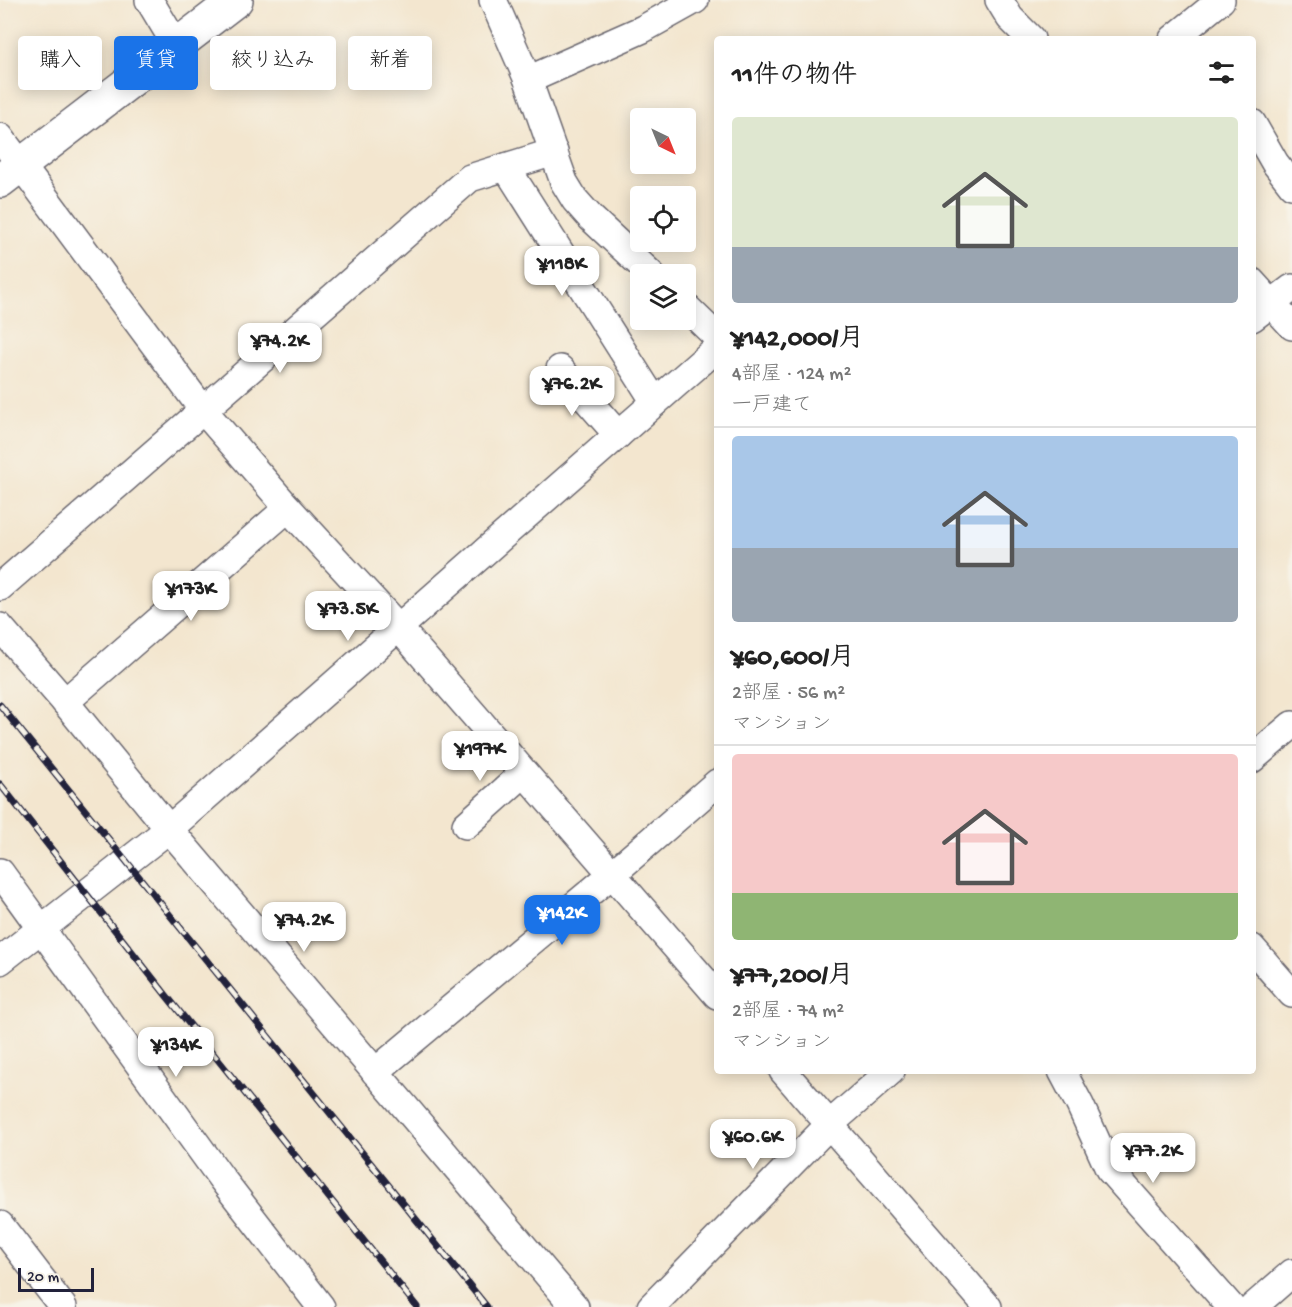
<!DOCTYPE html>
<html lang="ja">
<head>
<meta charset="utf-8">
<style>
  body { margin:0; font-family:"Gochi Hand","Klee One",sans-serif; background:#f6f6f6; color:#222; height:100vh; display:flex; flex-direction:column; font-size:22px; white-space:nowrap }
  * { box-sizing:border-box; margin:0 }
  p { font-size:20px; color:#767676 }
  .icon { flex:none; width:33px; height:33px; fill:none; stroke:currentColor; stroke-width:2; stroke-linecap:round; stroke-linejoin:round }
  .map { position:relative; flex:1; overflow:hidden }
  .details { position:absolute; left:714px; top:36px; width:542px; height:1038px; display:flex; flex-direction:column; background:#fff; border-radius:6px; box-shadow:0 3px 15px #0003 }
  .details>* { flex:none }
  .guide { position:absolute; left:18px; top:36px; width:570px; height:54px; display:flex; gap:12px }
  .needle { width:39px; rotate:137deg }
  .buttons { position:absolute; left:630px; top:108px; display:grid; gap:12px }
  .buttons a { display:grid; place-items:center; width:66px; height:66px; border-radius:6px; background:#fff; box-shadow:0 3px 15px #0003; font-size:30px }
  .scale { position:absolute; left:18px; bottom:15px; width:76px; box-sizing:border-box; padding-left:6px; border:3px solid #22223b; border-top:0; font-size:16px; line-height:21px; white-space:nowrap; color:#22223b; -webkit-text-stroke:4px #f7f3e8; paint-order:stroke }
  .price { position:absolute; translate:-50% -51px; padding:0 14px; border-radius:12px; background:#fff; color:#222; font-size:20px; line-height:39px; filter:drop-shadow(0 2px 3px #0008) }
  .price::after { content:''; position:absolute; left:50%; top:36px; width:18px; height:14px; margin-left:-9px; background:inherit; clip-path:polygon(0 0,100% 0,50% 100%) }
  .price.current { background:#1a73e8; color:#fff }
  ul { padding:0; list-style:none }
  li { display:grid; align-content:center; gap:12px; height:318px; padding:0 18px }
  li+li { border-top:2px solid #e0e0e0 }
  li span { display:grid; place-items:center; height:186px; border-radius:6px; color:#555 }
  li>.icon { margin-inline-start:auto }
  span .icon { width:108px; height:108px; fill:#fffc; stroke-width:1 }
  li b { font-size:26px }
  h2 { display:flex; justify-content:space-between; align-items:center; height:72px; padding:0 18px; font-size:26px }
  .tag { padding:0 21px; border-radius:6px; background:#fff; box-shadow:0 3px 15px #0003; font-size:21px; line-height:54px }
  .tag.current { background:#1a73e8; color:#fff }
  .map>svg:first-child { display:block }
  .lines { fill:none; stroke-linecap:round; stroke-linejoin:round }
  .minor-casing { stroke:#6b676f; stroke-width:30 }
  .major-casing { stroke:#6b676f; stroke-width:36 }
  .minor { stroke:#fff; stroke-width:27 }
  .major { stroke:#fff; stroke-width:33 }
  .rail-casing { stroke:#22223b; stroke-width:7 }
  .rail { stroke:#f7f3e8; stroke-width:4.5; stroke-dasharray:14; stroke-linecap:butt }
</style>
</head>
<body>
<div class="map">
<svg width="1292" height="1307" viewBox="0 0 1292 1307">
  <rect width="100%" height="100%" fill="#f7f3e8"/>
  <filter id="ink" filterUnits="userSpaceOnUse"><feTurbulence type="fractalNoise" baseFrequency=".0167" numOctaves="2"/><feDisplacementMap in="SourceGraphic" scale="12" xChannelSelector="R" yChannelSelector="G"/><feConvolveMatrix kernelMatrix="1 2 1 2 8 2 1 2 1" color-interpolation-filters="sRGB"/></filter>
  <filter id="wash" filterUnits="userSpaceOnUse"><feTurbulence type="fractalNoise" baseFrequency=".008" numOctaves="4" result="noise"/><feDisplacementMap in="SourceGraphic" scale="24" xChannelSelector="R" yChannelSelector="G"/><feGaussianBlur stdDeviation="1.35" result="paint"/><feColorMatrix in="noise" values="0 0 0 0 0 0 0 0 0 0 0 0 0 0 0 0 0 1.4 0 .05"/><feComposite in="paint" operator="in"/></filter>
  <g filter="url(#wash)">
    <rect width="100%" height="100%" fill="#f3e6cf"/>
  </g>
  <g filter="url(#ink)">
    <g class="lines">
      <!-- minor casing -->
      <g class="minor-casing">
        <g id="minor">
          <polyline points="149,0 176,45"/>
          <polyline points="493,0 528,80 564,182 575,200 591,218 651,274"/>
          <polyline points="999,0 1010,18 1031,39"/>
          <polyline points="1173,39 1221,0"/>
          <polyline points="528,80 643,29 695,0"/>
          <polyline points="1252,123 1275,163 1292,185"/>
          <polyline points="0,137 203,410 288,508 398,627 717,995"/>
          <polyline points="506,167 655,402"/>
          <polyline points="1252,282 1292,326"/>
          <polyline points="686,307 717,337"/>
          <polyline points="1252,318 1292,288"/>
          <polyline points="560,369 618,435"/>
          <polyline points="0,587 470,178 554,152"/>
          <polyline points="0,627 65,702 169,829 575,1307"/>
          <polyline points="65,702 288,508"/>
          <polyline points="1252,759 1292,725"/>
          <polyline points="466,825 524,773"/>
          <polyline points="0,872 222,1179 321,1307"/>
          <polyline points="1252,948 1292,994"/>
          <polyline points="0,961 169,829 717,348"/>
          <polyline points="783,1071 988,1307"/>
          <polyline points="1062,1071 1080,1105 1109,1169 1231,1307"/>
          <polyline points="375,1072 611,875 717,783"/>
          <polyline points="0,1225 63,1307"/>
          <polyline points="651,1307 830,1124 891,1071"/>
          <polyline points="1253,1307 1292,1273"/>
        </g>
      </g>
      <!-- major casing -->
      <g class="major-casing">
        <polyline id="major" points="0,181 236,0"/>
      </g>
      <!-- minor -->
      <use href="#minor" class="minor"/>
      <!-- major -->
      <use href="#major" class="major"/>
      <!-- rail casing -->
      <g class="rail-casing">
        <g id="rail">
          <polyline points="0,705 487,1307"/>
          <polyline points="0,784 166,995 417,1307"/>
        </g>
      </g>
      <!-- rail -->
      <use href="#rail" class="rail"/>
    </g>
  </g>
</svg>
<div class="buttons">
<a><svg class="needle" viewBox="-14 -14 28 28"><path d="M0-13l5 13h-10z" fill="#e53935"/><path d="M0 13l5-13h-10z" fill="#767676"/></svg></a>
<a><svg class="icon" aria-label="locate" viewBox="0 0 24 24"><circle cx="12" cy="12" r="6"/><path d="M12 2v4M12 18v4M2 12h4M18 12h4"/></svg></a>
<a><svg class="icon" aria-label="layers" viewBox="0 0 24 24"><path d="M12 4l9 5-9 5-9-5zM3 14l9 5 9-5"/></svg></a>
</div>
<div class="scale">20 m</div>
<b class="price" style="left:562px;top:297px">¥118K</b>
<b class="price" style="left:280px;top:374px">¥74.2K</b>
<b class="price" style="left:572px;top:417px">¥76.2K</b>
<b class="price" style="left:191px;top:622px">¥173K</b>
<b class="price" style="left:348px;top:642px">¥73.5K</b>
<b class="price" style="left:480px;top:782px">¥197K</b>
<b class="price current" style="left:562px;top:946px">¥142K</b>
<b class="price" style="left:304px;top:953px">¥74.2K</b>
<b class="price" style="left:176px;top:1078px">¥134K</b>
<b class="price" style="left:753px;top:1170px">¥60.6K</b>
<b class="price" style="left:1153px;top:1184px">¥77.2K</b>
<div class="guide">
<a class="tag">購入</a>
<a class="tag current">賃貸</a>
<a class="tag">絞り込み</a>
<a class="tag">新着</a>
</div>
<section class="details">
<h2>11件の物件<svg class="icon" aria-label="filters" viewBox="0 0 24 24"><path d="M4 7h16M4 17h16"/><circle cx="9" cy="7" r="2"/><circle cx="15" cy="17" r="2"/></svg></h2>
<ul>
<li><span style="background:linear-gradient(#dfe7d0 70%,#9aa5b1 0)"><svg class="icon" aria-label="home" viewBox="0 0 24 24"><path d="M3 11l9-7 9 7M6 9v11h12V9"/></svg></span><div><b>¥142,000/月</b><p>4部屋 · 124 m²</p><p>一戸建て</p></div></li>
<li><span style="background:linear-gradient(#a9c7e8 60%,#9aa5b1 0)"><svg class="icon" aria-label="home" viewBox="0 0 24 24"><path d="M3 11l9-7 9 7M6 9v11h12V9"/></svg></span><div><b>¥60,600/月</b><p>2部屋 · 56 m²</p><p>マンション</p></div></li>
<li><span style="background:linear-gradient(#f6c9c9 75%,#8fb573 0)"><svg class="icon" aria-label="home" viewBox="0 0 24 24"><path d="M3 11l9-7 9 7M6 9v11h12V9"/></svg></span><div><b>¥77,200/月</b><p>2部屋 · 74 m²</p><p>マンション</p></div></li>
</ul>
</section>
</div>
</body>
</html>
